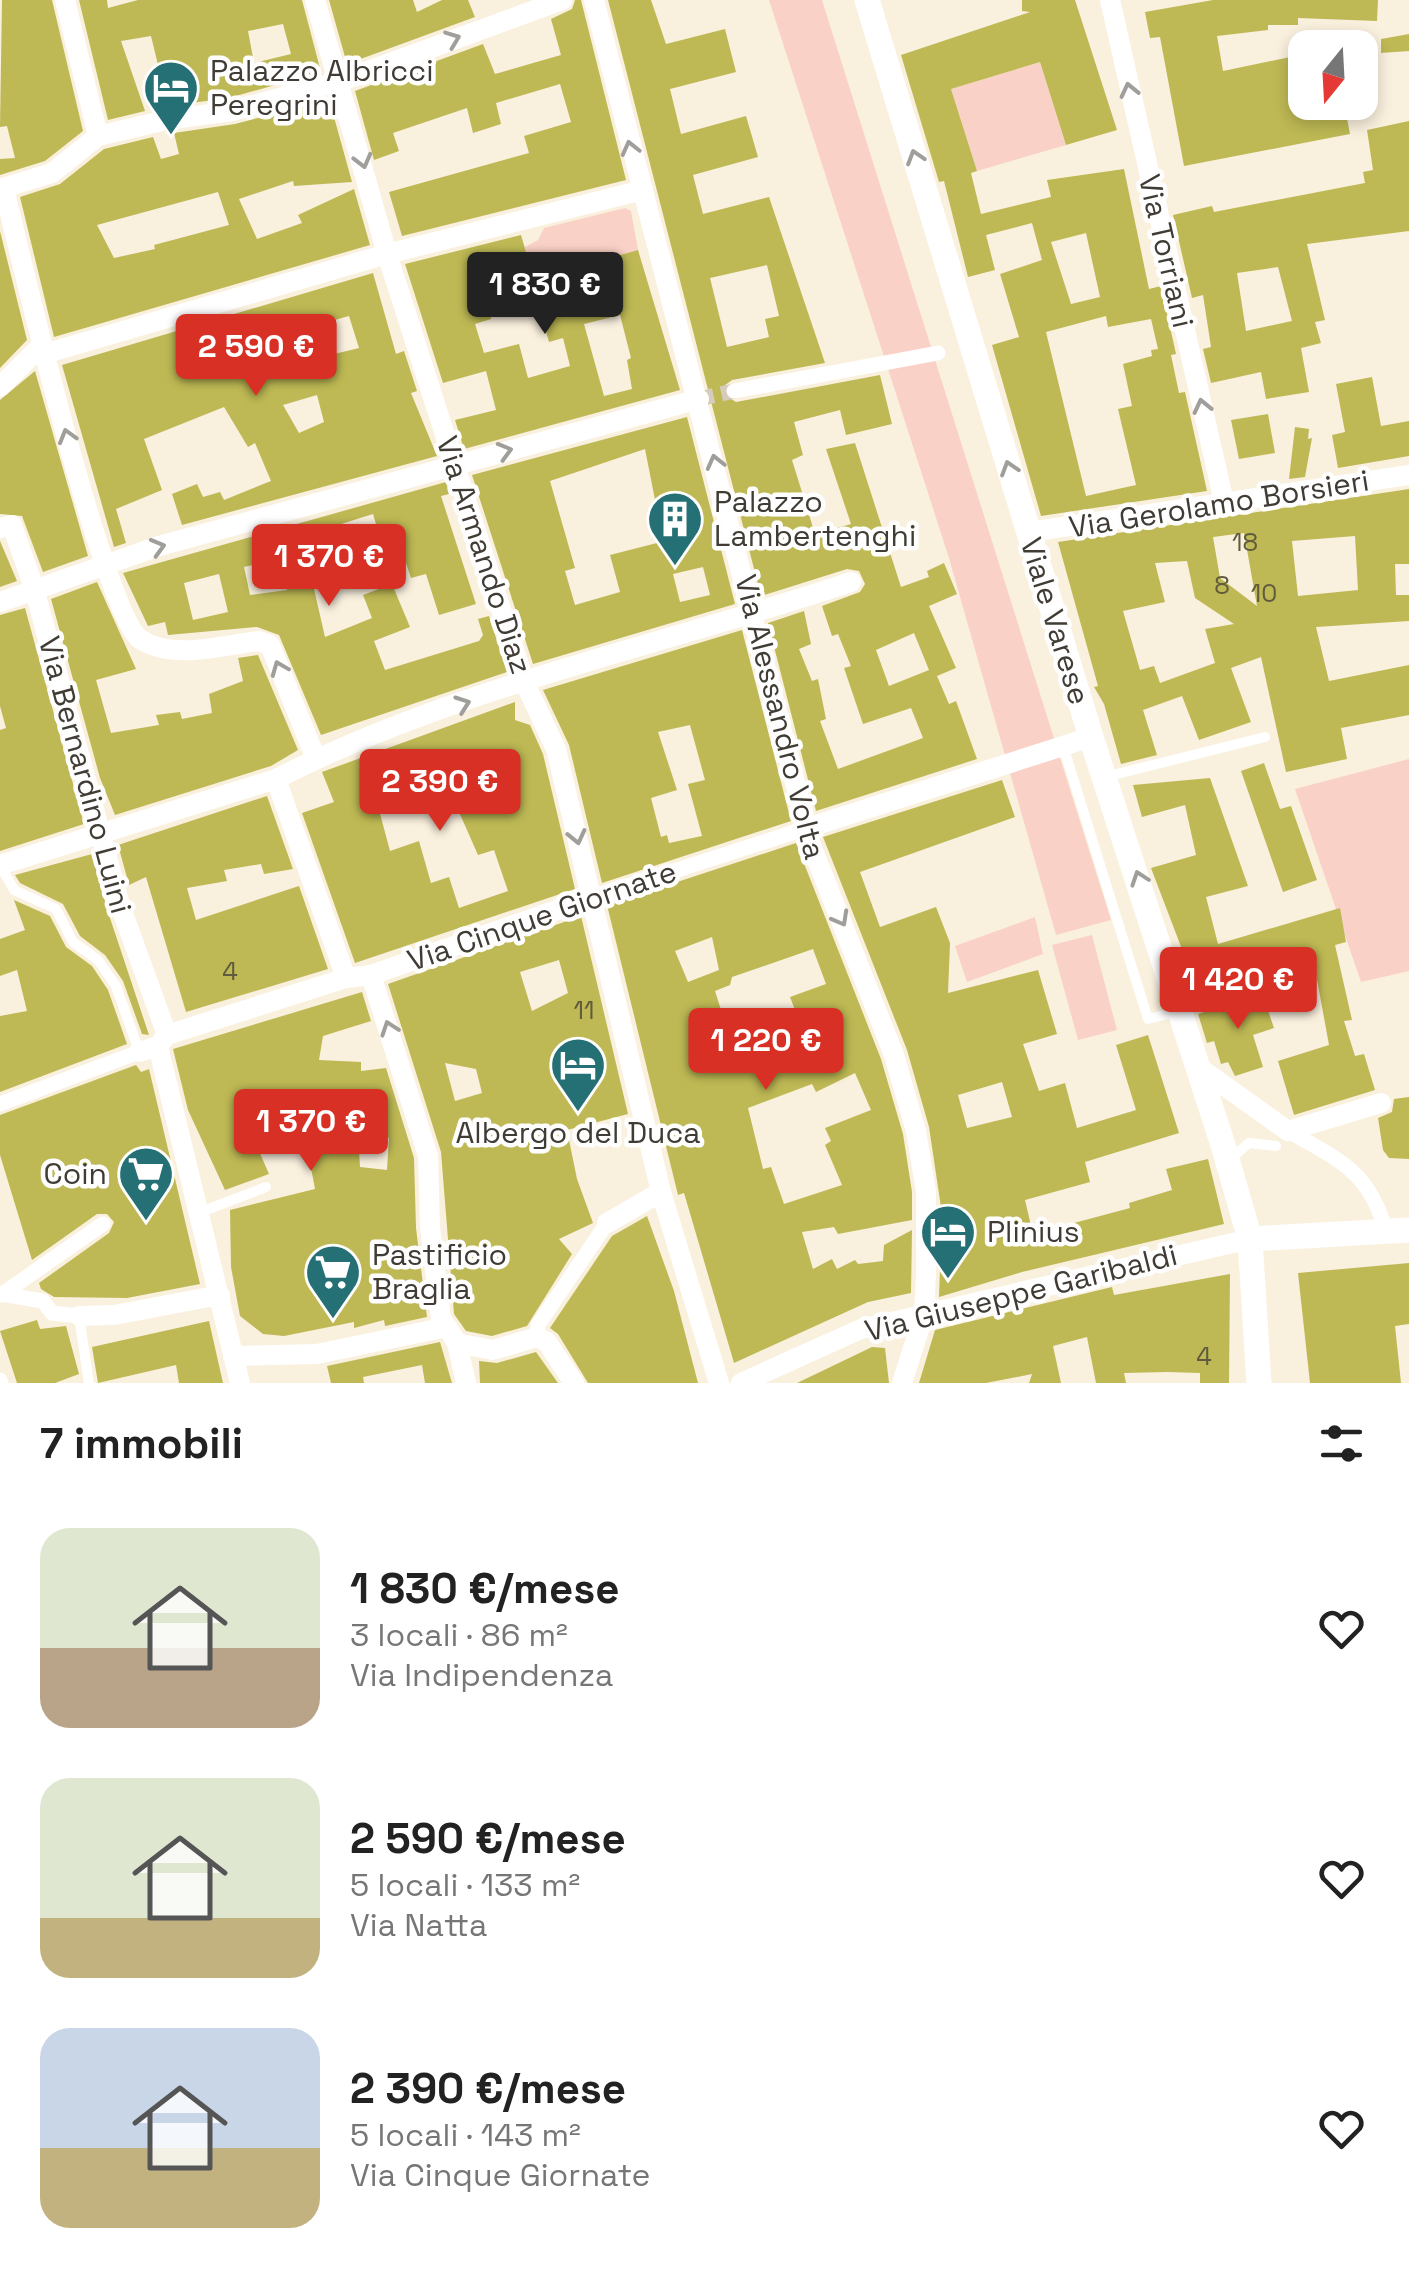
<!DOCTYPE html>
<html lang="it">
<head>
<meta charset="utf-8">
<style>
  body { margin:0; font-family:"Space Grotesk",sans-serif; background:#f2f2f2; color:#222; height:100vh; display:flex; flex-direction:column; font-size:38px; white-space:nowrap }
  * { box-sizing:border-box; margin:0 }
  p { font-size:32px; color:#767676 }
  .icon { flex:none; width:55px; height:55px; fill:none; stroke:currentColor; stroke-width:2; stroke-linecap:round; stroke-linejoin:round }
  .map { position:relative; height:1383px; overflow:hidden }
  .panel { display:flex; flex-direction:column; background:#fff; flex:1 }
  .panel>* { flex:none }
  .needle { width:65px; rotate:198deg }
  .controls { position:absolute; left:1288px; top:30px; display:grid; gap:20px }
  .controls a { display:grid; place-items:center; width:90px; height:90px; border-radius:20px; background:#fff; box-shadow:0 5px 15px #0003; font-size:50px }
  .price { position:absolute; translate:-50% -85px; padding:0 22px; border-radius:10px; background:#d93025; color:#fff; font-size:32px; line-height:65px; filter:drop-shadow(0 2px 5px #0008) }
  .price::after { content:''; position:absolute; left:50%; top:60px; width:30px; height:22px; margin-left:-15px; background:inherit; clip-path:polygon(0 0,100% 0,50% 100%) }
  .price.selected { background:#222; color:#fff }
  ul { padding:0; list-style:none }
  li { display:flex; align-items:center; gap:30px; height:250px; padding:0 40px }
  li span { display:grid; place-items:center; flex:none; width:280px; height:200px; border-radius:30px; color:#555 }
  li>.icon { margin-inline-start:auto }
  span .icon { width:120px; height:120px; fill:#fffc; stroke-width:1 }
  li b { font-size:42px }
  h2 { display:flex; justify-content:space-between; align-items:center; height:120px; padding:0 40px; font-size:42px }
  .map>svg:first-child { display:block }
  .green { fill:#fad1c6 }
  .building { fill:#beb954; fill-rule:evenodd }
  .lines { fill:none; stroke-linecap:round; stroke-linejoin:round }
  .pedestrian-tunnel { stroke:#d5ccbc; stroke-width:15; stroke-dasharray:15 8; stroke-linecap:butt }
  .service { stroke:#fff; stroke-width:10 }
  .pedestrian { stroke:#fff; stroke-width:15 }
  .minor { stroke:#fff; stroke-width:20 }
  .tertiary { stroke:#fff; stroke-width:25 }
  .oneway { stroke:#a09e9a }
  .labels { text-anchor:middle; stroke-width:9; stroke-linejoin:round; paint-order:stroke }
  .number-label { font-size:25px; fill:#605b3d }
  .poi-label { font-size:30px; fill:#403c35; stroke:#fefefe; text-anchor:start }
  .street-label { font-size:30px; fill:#403c35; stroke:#fefefe }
</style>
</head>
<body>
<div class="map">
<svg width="1409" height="1383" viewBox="0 0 1409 1383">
  <rect width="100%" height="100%" fill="#faf0de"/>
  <!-- green -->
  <g class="green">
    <polygon points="769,0 822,0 1111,920 1056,935 949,558"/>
    <polygon points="1040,62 1066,145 977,171 951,89"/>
    <polygon points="625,208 631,211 638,250 531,280 525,247 538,240 544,228"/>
    <polygon points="1409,759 1409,971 1361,982 1295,789"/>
    <polygon points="1035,917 1043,954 967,982 955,946"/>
    <polygon points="1092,935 1117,1030 1078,1040 1052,945"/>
  </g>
  <!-- building -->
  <g class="building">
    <polygon points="2,0 52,0 83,131 45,161 0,175 0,159 15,158 7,126 0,127"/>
    <path d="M79,0H107L108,8L138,0H302L321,72L229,98L168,106L151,36L121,41L145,111L108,120ZM283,24L291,54L254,63L248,31Z"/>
    <polygon points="329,0 413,0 417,12 442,0 468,0 475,17 347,64"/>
    <polygon points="575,0 581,0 626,180 402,236 389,192 529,153 524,136 571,122 560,84 496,103 501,124 473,133 467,108 393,133 399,151 374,160 355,91 483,44 495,74 561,55 551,19 572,9"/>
    <path d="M608,0H651L666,44L725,29L736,72L670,89L681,134L746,116L758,157L693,175L703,214L769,197L825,363L732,380L724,386L723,394L736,402L880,375L892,424L846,435L840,410L794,422L803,455L792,460L815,534L851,524L826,449L855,443L901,587L929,577L927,571L944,563L957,594L929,606L956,668L937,676L949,704L956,701L977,759L816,811L768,623L804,611L811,644L799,649L812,681L818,679L826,719L820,721L838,769L923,738L911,708L863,724L844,668L851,666L838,634L832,636L822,606L860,592L865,584L859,571L847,569L761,596ZM767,265L779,316L765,319L769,337L727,347L710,278ZM914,633L929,670L889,686L876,650Z"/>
    <path d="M1022,0H1075L1117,130L1066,145L1040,62L951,89L977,171L971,173L981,214L1051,197L1047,180L1124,169L1149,289L1161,286L1176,354L1171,355L1179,393L1185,392L1207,491L1041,516L992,345L1019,337L1000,274L1042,260L1032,223L986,235L995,270L968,277L944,181L939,182L901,55L1030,12L1022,11ZM1086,233L1100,297L1071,304L1051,242ZM1106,316L1108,327L1151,319L1158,349L1151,350L1152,356L1123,364L1132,406L1118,409L1136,485L1086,496L1046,332Z"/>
    <polygon points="1213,0 1378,0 1377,21 1298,18 1298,25 1268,25 1268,30 1217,36 1223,71 1305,54 1305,102 1344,102 1350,134 1184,166 1160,37 1150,38 1145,12"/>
    <polygon points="1409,34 1409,51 1381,53 1381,39"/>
    <path d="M329,99L352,182L294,186L293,181L239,199L257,239L302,223L298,215L354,189L370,245L54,337L20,197L60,184L104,149L153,137L161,159L179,154L174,133L235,124ZM218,192L229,225L154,245L155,249L114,258L97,225Z"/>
    <path d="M1409,121V231L1307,244L1325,320L1315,322L1321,343L1301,348L1309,392L1266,399L1261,372L1211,383L1203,349L1211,347L1203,295L1192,298L1173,215L1212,206L1214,212L1365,183L1363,172L1373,170L1367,130ZM1278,267L1292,321L1246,331L1237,273Z"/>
    <polygon points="0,231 27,340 0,368"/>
    <path d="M521,235L531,269L487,282L491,319L475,324L484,353L519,344L528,378L570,366L563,338L549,342L531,280L638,250L680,390L464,449L455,420L496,410L486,371L443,383L405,264ZM620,315L631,358L627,360L632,389L604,396L584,324Z"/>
    <path d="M373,273L396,354L404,351L417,391L411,393L437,456L182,525L172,494L197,484L203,497L220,492L224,500L271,481L255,443L248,447L224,407L144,439L162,490L116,509L126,543L114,547L62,365ZM349,316L359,348L289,365L281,335ZM242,334L253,362L226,371L216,344ZM317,395L324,422L299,433L283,405Z"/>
    <polygon points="35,371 88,556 43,572 22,516 0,514 0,400"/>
    <polygon points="1372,377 1381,426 1409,421 1409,456 1338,468 1332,435 1345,432 1336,384"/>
    <polygon points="1268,414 1275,453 1239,459 1231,420"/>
    <path d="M687,417L735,604L533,664L472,475ZM645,449L656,505L683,499L692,534L610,555L620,592L575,605L565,571L575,568L550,481ZM703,567L710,595L680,602L673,574Z"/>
    <polygon points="1295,427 1309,429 1308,439 1312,438 1305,477 1289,479"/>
    <path d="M446,482L449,494L441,496L476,604L439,615L426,574L411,578L399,542L383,547L373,514L303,536L322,587L314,589L325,637L372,618L363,595L392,584L410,627L374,641L385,670L479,641L483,635L478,619L489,616L507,672L321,735L279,635L257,627L168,635L165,622L148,626L123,573ZM279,559L287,590L250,595L244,567ZM219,574L228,612L193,620L184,583Z"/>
    <path d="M1409,489V564H1395L1396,595H1409V621L1316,627L1329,681L1409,665V715L1341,728L1347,759L1286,772L1261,657L1231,668L1251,722L1199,740L1182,696L1143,710L1157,755L1121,764L1104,704L1094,687L1098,686L1058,542ZM1244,533L1257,606L1220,578L1213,537ZM1355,536L1358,590L1298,596L1292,541ZM1187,561L1195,598L1234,624L1205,629L1215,663L1160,683L1154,666L1140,670L1123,611L1165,602L1155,563Z"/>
    <polygon points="0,541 17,581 0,587"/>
    <polygon points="97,582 136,669 96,680 111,733 159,725 156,715 180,712 182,719 212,713 209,694 243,681 238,658 258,655 298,750 271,766 115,815 100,778 51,599"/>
    <polygon points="25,608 84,824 0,851 0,730 6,728 0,706 0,615"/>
    <path d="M742,630L791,821L602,883L569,745L543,690ZM690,725L705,780L688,784L702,836L669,843L667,835L661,837L651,798L677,790L658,732Z"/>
    <path d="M515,702V720L530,725L543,754L575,889L355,963L302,813L334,802L322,772ZM409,766L418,783L422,781L430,803L452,796L478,855L494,850L508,891L459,908L449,877L431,883L419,841L390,851L370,776Z"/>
    <polygon points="1264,763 1280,809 1291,806 1317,880 1283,892 1241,771"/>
    <polygon points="1210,778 1248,886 1206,897 1218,944 1340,908 1346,942 1335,945 1352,1020 1344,1021 1355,1056 1364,1054 1375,1090 1294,1115 1278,1061 1329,1045 1314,963 1308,953 1297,953 1196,986 1151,868 1196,855 1185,805 1142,817 1133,785"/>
    <path d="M1002,780L1015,817L860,872L880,927L936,907L950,943L948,993L1038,970L1057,1034L1023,1044L1039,1091L1065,1083L1077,1128L1136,1110L1116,1045L1148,1035L1179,1133L1085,1162L1090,1182L1025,1200L1033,1234L1130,1208L1129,1203L1172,1190L1166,1169L1208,1159L1224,1224L1022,1272L939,1297L942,1214L929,1127L907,1050L823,837ZM1002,1082L1012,1117L967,1128L958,1095Z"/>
    <polygon points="267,796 293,869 264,874 261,864 224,870 227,881 187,888 196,920 299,886 328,969 186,1012 146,877 129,885 118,845"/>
    <path d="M796,843L881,1059L903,1134L912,1192V1220L838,1234L834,1227L802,1232L813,1269L832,1259L837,1269L855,1260L858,1264L883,1261L884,1245L912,1230L911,1293L868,1302L734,1363L684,1193L678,1195L607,905ZM712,937L719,970L688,982L675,951ZM813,949L826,984L790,997L795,1010L729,1035L715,991L730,985L732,977ZM855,1073L871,1110L825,1128L831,1141L825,1145L842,1185L784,1204L771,1167L763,1169L748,1108L812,1084L816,1092Z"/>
    <polygon points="92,854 107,909 149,1035 142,1034 123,981 105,955 80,936 63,904 20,883 15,875"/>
    <polygon points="14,900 50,916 66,947 92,966 108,990 127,1044 0,1092 0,1016 27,1011 17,970 0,976 0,939 25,930"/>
    <path d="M581,916L628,1114L567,1130L577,1179L593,1223L559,1239L572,1254L527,1326L492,1336L466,1331L454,1314L441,1152L388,984ZM559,960L568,993L532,1011L520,972ZM445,1063L476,1069L482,1093L455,1101Z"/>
    <path d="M362,992L371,1021L323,1036L319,1060L361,1062V1071L386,1068L414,1158L416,1228L427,1317L385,1326L384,1320L354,1328V1322L284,1336L263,1334L240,1316L231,1267L230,1210L315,1189L307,1147L312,1121L252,1135L269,1174L225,1190L188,1110L173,1049ZM358,1132L389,1138L387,1170L360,1167Z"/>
    <polygon points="1262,993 1274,1028 1253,1035 1263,1067 1235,1076 1228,1062 1221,1064 1214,1041 1207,1043 1198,1014"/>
    <polygon points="136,1065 141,1072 149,1069 200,1284 127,1298 54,1297 41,1289 39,1283 109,1233 114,1222 107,1214 97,1214 32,1260 0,1155 0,1115"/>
    <polygon points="1409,1097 1409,1159 1389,1158 1383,1150 1378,1118 1392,1112 1394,1099"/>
    <polygon points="647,1216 674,1291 698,1383 588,1383 558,1334 550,1328 612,1236"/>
    <polygon points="1409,1263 1409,1324 1395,1326 1401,1383 1310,1383 1298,1273"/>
    <polygon points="1230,1274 1229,1383 1200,1383 1200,1373 1167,1372 1124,1373 1126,1383 1096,1383 1087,1337 1053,1346 1061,1383 1029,1383 1032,1374 986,1383 919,1383 935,1330 1112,1287 1114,1295"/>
    <polygon points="37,1320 40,1329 66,1326 79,1374 55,1383 17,1383 0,1331"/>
    <polygon points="209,1321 223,1383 179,1383 176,1365 98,1383 92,1347"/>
    <polygon points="440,1342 452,1383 425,1383 422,1365 363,1377 364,1383 331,1383 327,1366"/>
    <polygon points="872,1347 885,1348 889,1383 797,1383"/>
    <polygon points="536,1352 558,1383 480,1383 479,1361 497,1363"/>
  </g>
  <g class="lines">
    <!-- pedestrian-tunnel -->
    <polyline class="pedestrian-tunnel" points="699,399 734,391"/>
    <!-- service -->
    <g class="service">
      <polyline points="1063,746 1148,1019 1180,1011"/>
      <polyline points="1105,777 1265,737"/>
      <polyline points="0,865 14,890 56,909 73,942 98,960 116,986 139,1051"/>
      <polyline points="1229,1160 1249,1143 1276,1146"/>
      <polyline points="201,1212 266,1187"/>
      <polyline points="79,1316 89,1383"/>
    </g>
    <!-- pedestrian -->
    <g class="pedestrian">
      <polyline points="734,391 938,353"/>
      <polyline points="591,898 807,828"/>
      <polyline points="0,1104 139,1052"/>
      <path d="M1288,1131C1339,1160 1369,1171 1386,1231"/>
      <polyline points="0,1294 43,1301 52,1313 79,1316"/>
      <polyline points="1,1295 103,1224"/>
      <polyline points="537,1337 538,1325 607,1223"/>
      <polyline points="0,1380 1,1383"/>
    </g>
    <!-- minor -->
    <g class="minor">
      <polyline points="65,0 98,136"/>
      <polyline points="315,0 387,254 524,681 556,749 661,1192 607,1223"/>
      <polyline points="594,0 811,845 894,1055 916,1131 926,1191 926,1276 924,1314 902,1383"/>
      <polyline points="1110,0 1224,502"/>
      <path d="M4,188C19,251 104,615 140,639C173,661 222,645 259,641L270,645L316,759"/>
      <polyline points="0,189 52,173 98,136 166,120 232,111 341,81 562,0"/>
      <polyline points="44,354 387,254 643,190"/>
      <polyline points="0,387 42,345"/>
      <polyline points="0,528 12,525 34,588 120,905 167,1035"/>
      <polyline points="1029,532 1409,475"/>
      <polyline points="0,602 159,546 699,399"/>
      <polyline points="276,779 346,978"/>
      <polyline points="807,828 1091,737"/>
      <path d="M0,865L276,779C456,687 660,646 851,582"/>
      <polyline points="371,975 428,1156 430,1227 441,1319 447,1327"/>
      <polyline points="1181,1005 1301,966"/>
      <polyline points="158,1046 240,1383"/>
      <polyline points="139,1052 158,1046 167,1035 346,978 371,975 591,898"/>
      <polyline points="1201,1069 1288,1131 1381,1103"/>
      <polyline points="661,1192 719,1383"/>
      <polyline points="79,1316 114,1315 220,1295"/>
      <polyline points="457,1343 493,1350 537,1337 547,1342 574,1383"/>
      <polyline points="233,1356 317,1354 447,1327 457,1343 466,1383"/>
      <polyline points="741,1383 861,1329 1250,1239"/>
    </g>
    <!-- tertiary -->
    <g class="tertiary">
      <polyline points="867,0 1091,737 1223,1145 1250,1239 1259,1383"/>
      <polyline points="1250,1239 1409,1230"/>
    </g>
  </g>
  <!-- one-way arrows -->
  <defs><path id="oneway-chevron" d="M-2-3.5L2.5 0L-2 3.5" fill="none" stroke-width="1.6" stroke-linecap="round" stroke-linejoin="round" transform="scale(2.5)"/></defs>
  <g class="oneway">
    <use href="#oneway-chevron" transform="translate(453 39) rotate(-21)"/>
    <use href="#oneway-chevron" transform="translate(1129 90) rotate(-103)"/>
    <use href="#oneway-chevron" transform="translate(630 148) rotate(-104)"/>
    <use href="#oneway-chevron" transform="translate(915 157) rotate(-107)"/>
    <use href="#oneway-chevron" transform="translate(363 161) rotate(75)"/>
    <use href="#oneway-chevron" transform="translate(1202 406) rotate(-103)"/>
    <use href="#oneway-chevron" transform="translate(67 436) rotate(-106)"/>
    <use href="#oneway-chevron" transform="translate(505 451) rotate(-16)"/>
    <use href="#oneway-chevron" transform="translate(715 462) rotate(-104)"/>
    <use href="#oneway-chevron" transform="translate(1009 468) rotate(-107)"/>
    <use href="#oneway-chevron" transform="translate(158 547) rotate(-16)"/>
    <use href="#oneway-chevron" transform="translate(279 668) rotate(-112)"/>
    <use href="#oneway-chevron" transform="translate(463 704) rotate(-20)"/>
    <use href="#oneway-chevron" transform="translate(577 837) rotate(77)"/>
    <use href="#oneway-chevron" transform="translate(1139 878) rotate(-109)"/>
    <use href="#oneway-chevron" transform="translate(841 919) rotate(61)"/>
    <use href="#oneway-chevron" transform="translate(389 1028) rotate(-109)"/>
  </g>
  <!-- icons -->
  <defs>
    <g id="hotel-pin" transform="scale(2.875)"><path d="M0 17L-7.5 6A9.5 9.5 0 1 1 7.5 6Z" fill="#257075" stroke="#fefefe"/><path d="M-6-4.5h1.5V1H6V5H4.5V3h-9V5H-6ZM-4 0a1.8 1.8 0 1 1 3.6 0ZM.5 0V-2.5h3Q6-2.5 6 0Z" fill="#fff"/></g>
    <g id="building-pin" transform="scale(2.875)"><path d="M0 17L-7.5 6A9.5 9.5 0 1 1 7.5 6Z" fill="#257075" stroke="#fefefe"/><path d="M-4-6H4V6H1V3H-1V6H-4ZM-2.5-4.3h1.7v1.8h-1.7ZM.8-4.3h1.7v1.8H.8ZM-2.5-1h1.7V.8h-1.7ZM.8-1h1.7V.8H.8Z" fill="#fff"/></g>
    <g id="supermarket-pin" transform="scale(2.875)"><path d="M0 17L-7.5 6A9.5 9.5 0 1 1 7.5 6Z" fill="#257075" stroke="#fefefe"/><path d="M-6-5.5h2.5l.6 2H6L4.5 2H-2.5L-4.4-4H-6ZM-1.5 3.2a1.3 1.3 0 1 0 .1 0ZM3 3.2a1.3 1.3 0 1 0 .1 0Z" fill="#fff"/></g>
  </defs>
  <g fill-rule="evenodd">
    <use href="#hotel-pin" x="171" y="88"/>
    <use href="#building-pin" x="675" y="519"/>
    <use href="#hotel-pin" x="578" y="1065"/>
    <use href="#supermarket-pin" x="146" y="1174"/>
    <use href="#hotel-pin" x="948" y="1232"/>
    <use href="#supermarket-pin" x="333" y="1272"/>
  </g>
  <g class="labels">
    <!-- number labels -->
    <g class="number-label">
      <text x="1245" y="551">18</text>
      <text x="1222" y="594">8</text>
      <text x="1264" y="602">10</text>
      <text x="230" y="980">4</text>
      <text x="584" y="1019">11</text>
      <text x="1204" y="1365">4</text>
    </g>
    <!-- poi labels -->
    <g class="poi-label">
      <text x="210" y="81">Palazzo Albricci<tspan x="210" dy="34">Peregrini</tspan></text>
      <text x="714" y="512">Palazzo<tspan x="714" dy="34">Lambertenghi</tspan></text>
      <text x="578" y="1143" text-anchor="middle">Albergo del Duca</text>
      <text x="107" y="1184" text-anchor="end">Coin</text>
      <text x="987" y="1242">Plinius</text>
      <text x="372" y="1265">Pastificio<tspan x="372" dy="34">Braglia</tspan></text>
    </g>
    <!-- street labels -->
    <g class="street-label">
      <text transform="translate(1166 251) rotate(77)" y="10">Via Torriani</text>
      <text transform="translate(1219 504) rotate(-9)" y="10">Via Gerolamo Borsieri</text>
      <text transform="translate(484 555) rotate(72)" y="10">Via Armando Diaz</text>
      <text transform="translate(1055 621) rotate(73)" y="10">Viale Varese</text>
      <text transform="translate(780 717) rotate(76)" y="10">Via Alessandro Volta</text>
      <text transform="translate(85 775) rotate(75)" y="10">Via Bernardino Luini</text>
      <text transform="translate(542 916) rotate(-19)" y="10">Via Cinque Giornate</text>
      <text transform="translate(1021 1293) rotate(-14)" y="10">Via Giuseppe Garibaldi</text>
    </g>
  </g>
</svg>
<div class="controls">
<a><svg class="needle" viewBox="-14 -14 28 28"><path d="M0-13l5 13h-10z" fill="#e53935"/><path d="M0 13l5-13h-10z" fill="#767676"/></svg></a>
</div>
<b class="price selected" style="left:545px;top:337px">1 830 €</b>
<b class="price" style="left:256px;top:399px">2 590 €</b>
<b class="price" style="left:329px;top:609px">1 370 €</b>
<b class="price" style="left:440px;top:834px">2 390 €</b>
<b class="price" style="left:1238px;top:1032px">1 420 €</b>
<b class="price" style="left:766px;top:1093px">1 220 €</b>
<b class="price" style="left:311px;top:1174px">1 370 €</b>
</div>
<section class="panel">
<h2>7 immobili<svg class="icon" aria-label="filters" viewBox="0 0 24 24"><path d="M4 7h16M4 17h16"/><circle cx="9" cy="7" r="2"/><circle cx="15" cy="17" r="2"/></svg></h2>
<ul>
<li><span style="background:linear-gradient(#dfe7d0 60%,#b9a48a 0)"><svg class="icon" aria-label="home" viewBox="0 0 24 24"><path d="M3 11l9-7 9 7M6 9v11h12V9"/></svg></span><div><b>1 830 €/mese</b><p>3 locali · 86 m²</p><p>Via Indipendenza</p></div><svg class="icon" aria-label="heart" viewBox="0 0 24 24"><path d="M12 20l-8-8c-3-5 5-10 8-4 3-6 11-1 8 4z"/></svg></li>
<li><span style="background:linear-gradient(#dfe7d0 70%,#c2b280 0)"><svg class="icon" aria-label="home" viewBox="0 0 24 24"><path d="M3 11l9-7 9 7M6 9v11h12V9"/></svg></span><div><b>2 590 €/mese</b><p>5 locali · 133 m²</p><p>Via Natta</p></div><svg class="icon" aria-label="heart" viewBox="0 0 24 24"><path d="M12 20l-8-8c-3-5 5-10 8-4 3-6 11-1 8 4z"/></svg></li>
<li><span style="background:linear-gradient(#c9d6e8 60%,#c2b280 0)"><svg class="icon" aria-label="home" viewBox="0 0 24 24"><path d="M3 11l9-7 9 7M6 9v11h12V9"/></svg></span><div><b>2 390 €/mese</b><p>5 locali · 143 m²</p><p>Via Cinque Giornate</p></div><svg class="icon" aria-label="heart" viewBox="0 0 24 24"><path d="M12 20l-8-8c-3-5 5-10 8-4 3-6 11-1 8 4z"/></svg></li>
</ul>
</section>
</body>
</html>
